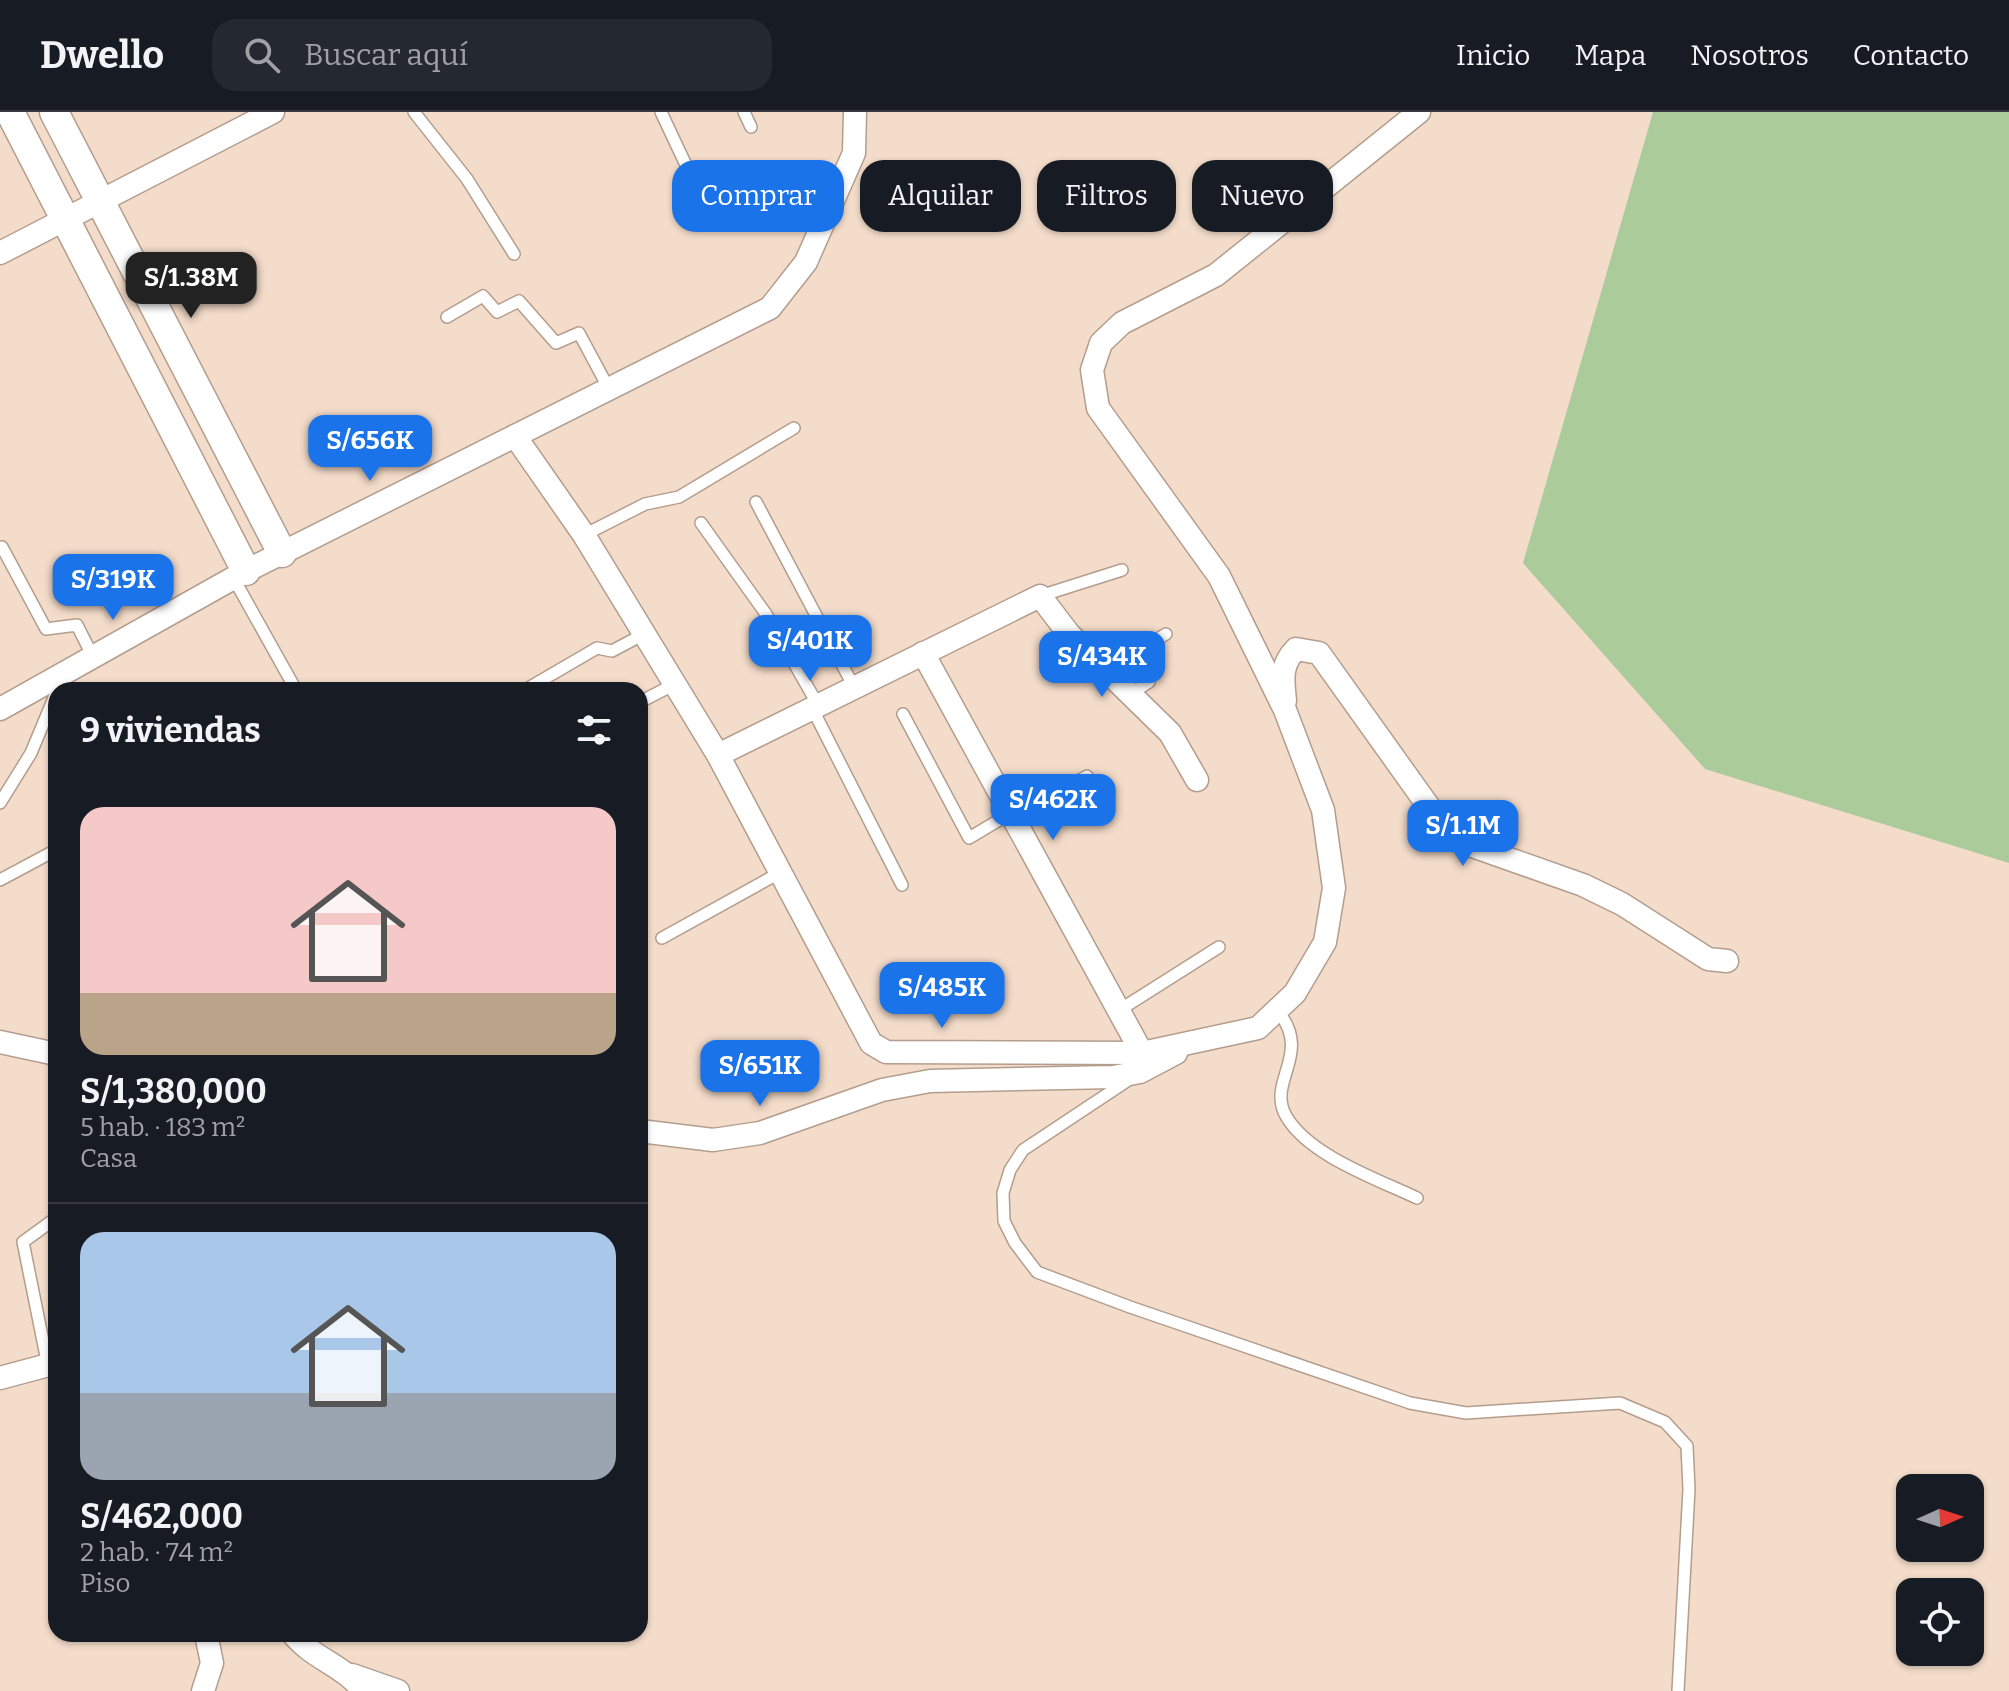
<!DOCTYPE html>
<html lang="es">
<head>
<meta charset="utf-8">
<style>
  body { margin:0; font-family:Bitter,serif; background:#242831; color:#f1f3f6; height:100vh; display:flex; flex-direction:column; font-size:30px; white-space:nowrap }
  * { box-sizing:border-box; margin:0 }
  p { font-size:26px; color:#9ea1a6 }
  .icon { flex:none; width:44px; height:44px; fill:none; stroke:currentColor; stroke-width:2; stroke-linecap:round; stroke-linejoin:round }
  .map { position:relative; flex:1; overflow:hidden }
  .details { position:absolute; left:48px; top:570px; width:600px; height:960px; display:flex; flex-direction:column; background:#171b24; border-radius:24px; box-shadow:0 2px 6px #0004 }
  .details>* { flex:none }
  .guide { position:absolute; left:672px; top:48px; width:760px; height:72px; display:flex; gap:16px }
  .needle { width:52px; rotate:87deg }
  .controls { position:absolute; left:1896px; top:1362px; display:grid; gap:16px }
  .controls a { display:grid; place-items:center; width:88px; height:88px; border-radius:16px; background:#171b24; box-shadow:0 2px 6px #0004; font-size:40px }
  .price { position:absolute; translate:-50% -68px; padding:0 18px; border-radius:16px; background:#1a73e8; color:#fff; font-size:26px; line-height:52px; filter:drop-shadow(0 2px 4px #0008) }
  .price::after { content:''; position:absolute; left:50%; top:48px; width:24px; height:18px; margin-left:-12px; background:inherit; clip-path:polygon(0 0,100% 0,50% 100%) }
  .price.selected { background:#222; color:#fff }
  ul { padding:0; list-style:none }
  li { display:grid; align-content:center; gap:16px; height:424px; padding:0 32px }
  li+li { border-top:2px solid #363941 }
  li span { display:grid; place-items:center; height:248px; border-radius:24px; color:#555 }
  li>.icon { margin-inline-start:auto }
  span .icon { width:144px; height:144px; fill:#fffc; stroke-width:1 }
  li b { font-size:34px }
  h2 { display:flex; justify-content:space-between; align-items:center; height:96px; padding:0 32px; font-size:34px }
  .chip { padding:0 28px; border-radius:24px; background:#171b24; box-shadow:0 2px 6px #0004; font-size:28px; line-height:72px }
  .chip.selected { background:#1a73e8; color:#fff }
  header { display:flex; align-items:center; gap:48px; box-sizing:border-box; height:112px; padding:0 40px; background:#171b24; border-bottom:2px solid #363941 }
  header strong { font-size:38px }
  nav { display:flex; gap:44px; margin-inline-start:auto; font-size:28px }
  .search { width:560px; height:72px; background:#242831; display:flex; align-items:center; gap:20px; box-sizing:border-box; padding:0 28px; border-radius:24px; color:#9ea1a6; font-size:30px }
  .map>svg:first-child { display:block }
  .green { fill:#abcb9a }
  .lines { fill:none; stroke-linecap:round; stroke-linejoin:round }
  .service-casing { stroke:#b49d8d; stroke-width:14 }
  .minor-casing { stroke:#b49d8d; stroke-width:25 }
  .tertiary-casing { stroke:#b49d8d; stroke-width:31 }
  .service { stroke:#fff; stroke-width:11 }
  .minor { stroke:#fff; stroke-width:22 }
  .tertiary { stroke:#fff; stroke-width:28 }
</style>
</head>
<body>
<header>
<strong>Dwello</strong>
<div class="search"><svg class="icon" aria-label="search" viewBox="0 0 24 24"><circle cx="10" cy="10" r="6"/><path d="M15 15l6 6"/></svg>Buscar aquí</div>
<nav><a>Inicio</a><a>Mapa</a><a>Nosotros</a><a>Contacto</a></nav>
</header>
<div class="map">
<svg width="2009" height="1579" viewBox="0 0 2009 1579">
  <rect width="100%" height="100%" fill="#f4dcca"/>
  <!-- green -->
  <polygon class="green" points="1653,0 2009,0 2009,751 1705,657 1523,451"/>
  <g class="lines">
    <!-- service casing -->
    <g class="service-casing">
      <g id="service">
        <polyline points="414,0 467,67 514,142"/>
        <polyline points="661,0 685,51"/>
        <polyline points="744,0 751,15"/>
        <polyline points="447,205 483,184 497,200 519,189 556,231 579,221 609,277"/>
        <polyline points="756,390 854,575"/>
        <polyline points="701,411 766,502 818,593"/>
        <polyline points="584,423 645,392 679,385 794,316"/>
        <polyline points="2,435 46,517 77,513 94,547"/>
        <polyline points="234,467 296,578"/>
        <polyline points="1040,484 1122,458"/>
        <polyline points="525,578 597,536 612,539 644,522"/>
        <polyline points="1130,582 1149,570 1134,541 1166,522"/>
        <polyline points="640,590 675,572"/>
        <polyline points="812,596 902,773"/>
        <polyline points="903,602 969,726 1011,701"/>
        <polyline points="0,691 31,641 56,581"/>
        <polyline points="1014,707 1087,664"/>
        <polyline points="0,768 56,738"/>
        <polyline points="662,826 781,760"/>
        <path d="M1277,898C1314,942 1266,969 1286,1004C1308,1043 1377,1067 1417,1086"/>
        <polyline points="1118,899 1219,835"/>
        <polyline points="1130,967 1023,1038 1010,1058 1003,1081 1004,1109 1015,1131 1037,1160 1130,1195 1410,1291 1466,1301 1620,1291 1665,1310 1687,1334 1689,1377 1678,1579"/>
        <polyline points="48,1254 23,1130 56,1106"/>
      </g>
    </g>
    <!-- minor casing -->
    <g class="minor-casing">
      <g id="minor">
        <polyline points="0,141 273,0"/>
        <polyline points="515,324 584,423 718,643 871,931 886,940 1142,941 1258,916 1295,881 1325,830 1334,776 1323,698 1285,598 1219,464 1098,296 1092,258 1101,231 1122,211 1216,163 1419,0"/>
        <polyline points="923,541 1142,941"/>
        <path d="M1285,589C1283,568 1280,553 1296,537L1319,541L1434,702L1461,730L1583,773L1622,792L1708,847L1727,849"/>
        <polyline points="0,597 246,459 770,196 806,150 854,41 855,0"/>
        <polyline points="718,643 1040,484 1069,522 1170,621 1197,668"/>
        <polyline points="0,930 56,942"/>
        <polyline points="640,1019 713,1028 760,1021 882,978 930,969 1113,965 1140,960 1176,941"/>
        <polyline points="0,1266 56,1251"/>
        <path d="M293,1522C313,1547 345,1554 363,1579"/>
        <polyline points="352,1563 398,1579"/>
        <polyline points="203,1579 212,1551 206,1522"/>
      </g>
    </g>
    <!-- tertiary casing -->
    <g class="tertiary-casing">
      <g id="tertiary">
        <polyline points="10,0 246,459"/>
        <polyline points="54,0 282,441"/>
      </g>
    </g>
    <!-- service -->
    <use href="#service" class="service"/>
    <!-- minor -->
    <use href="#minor" class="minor"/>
    <!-- tertiary -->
    <use href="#tertiary" class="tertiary"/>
  </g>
</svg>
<div class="controls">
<a><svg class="needle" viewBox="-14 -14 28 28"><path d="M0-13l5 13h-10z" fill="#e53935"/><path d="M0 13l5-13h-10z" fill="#9ea1a6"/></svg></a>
<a><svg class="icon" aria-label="locate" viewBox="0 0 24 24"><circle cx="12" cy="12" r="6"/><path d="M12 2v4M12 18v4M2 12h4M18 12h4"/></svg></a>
</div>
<b class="price selected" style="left:191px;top:208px">S/1.38M</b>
<b class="price" style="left:370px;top:371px">S/656K</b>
<b class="price" style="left:113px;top:510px">S/319K</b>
<b class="price" style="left:810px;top:571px">S/401K</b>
<b class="price" style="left:1102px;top:587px">S/434K</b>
<b class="price" style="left:1053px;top:730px">S/462K</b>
<b class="price" style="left:1463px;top:756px">S/1.1M</b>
<b class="price" style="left:942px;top:918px">S/485K</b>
<b class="price" style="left:760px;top:996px">S/651K</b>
<div class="guide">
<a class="chip selected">Comprar</a>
<a class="chip">Alquilar</a>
<a class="chip">Filtros</a>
<a class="chip">Nuevo</a>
</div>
<section class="details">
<h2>9 viviendas<svg class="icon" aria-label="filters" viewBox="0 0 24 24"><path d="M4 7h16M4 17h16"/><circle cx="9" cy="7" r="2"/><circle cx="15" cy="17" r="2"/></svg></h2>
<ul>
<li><span style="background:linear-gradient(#f6c9c9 75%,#b9a48a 0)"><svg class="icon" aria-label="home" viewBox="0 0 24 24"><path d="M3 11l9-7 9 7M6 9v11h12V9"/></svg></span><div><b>S/1,380,000</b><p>5 hab. · 183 m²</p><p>Casa</p></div></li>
<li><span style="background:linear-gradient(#a9c7e8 65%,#9aa5b1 0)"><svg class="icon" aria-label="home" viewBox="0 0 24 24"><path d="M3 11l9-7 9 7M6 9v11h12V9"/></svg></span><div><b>S/462,000</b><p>2 hab. · 74 m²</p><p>Piso</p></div></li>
</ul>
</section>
</div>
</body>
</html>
